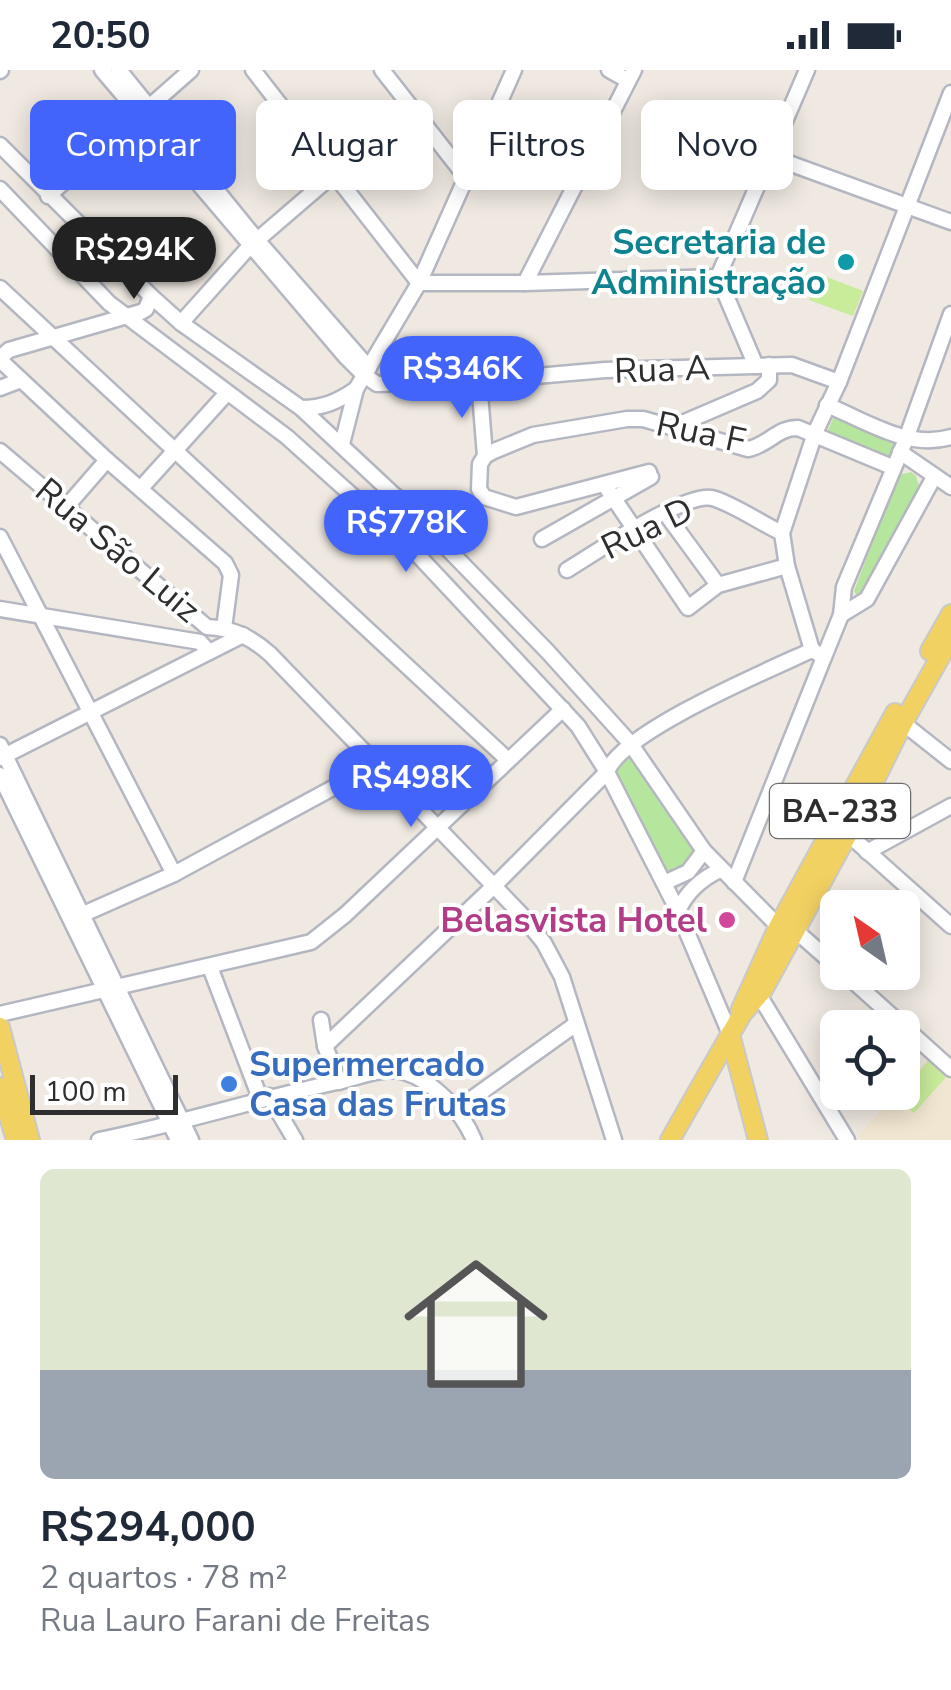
<!DOCTYPE html>
<html lang="pt">
<head>
<meta charset="utf-8">
<style>
  body { margin:0; font-family:"Nunito Sans",sans-serif; background:#f2f2f3; color:#1f2937; height:100vh; display:flex; flex-direction:column; font-size:38px; white-space:nowrap }
  * { box-sizing:border-box; margin:0 }
  p { font-size:32px; color:#747a83 }
  .icon { flex:none; width:55px; height:55px; fill:none; stroke:currentColor; stroke-width:2; stroke-linecap:round; stroke-linejoin:round }
  .map { position:relative; height:1070px; overflow:hidden }
  .drawer { display:flex; flex-direction:column; background:#fff; flex:1 }
  .drawer>* { flex:none }
  .top-card { position:absolute; left:30px; top:30px; width:892px; height:90px; display:flex; gap:20px }
  .needle { width:65px; rotate:326deg }
  .buttons { position:absolute; left:820px; top:820px; display:grid; gap:20px }
  .buttons a { display:grid; place-items:center; width:100px; height:100px; border-radius:15px; background:#fff; box-shadow:0 5px 25px #0003; font-size:50px }
  .scale { position:absolute; left:30px; bottom:25px; width:148px; box-sizing:border-box; padding-left:10px; border:5px solid #2e2e2e; border-top:0; font-size:28px; line-height:35px; white-space:nowrap; color:#2e2e2e; -webkit-text-stroke:8px #fff; paint-order:stroke }
  .price { position:absolute; translate:-50% -85px; padding:0 22px; border-radius:35px; background:#4264fb; color:#fff; font-size:32px; line-height:65px; filter:drop-shadow(0 2px 5px #0008) }
  .price::after { content:''; position:absolute; left:50%; top:60px; width:30px; height:22px; margin-left:-15px; background:inherit; clip-path:polygon(0 0,100% 0,50% 100%) }
  .price.on { background:#222; color:#fff }
  ul { padding:0; list-style:none }
  li { display:grid; align-content:center; gap:20px; height:530px; padding:0 40px }
  li span { display:grid; place-items:center; height:310px; border-radius:15px; color:#555 }
  li>.icon { margin-inline-start:auto }
  span .icon { width:180px; height:180px; fill:#fffc; stroke-width:1 }
  li b { font-size:42px }
  .tag { padding:0 35px; border-radius:15px; background:#fff; box-shadow:0 5px 25px #0003; font-size:35px; line-height:90px }
  .tag.on { background:#4264fb; color:#fff }
  .status { display:flex; justify-content:space-between; align-items:center; height:70px; padding:0 50px; background:#fff; direction:ltr }
  .status svg { height:28px; fill:currentColor }
  .map>svg:first-child { display:block }
  .education { fill:#f0e6d1 }
  .green { fill:#b6e59e }
  .pitch { fill:#c9ec9a }
  .lines { fill:none; stroke-linecap:round; stroke-linejoin:round }
  .minor-casing { stroke:#b4b7c1; stroke-width:19 }
  .major-casing { stroke:#c9c9c9; stroke-width:22 }
  .minor { stroke:#fff; stroke-width:14 }
  .major { stroke:#f2d163; stroke-width:18 }
  .culture-dot { fill:#0f9aa8; stroke:#fff; stroke-width:4 }
  .hotel-dot { fill:#d1479c; stroke:#fff; stroke-width:4 }
  .shop-dot { fill:#3f7fe0; stroke:#fff; stroke-width:4 }
  .labels { text-anchor:middle; stroke-width:8; stroke-linejoin:round; paint-order:stroke }
  .shield { fill:#fff; stroke:#6d6d6d; stroke-width:2.5 }
  .shield-label { font-size:32px; font-weight:bold; fill:#2e2e2e }
  .culture-label { font-size:35px; font-weight:bold; fill:#0d838f; stroke:#fff; text-anchor:end }
  .street-label { font-size:35px; fill:#2e2e2e; stroke:#fff }
  .hotel-label { font-size:35px; font-weight:bold; fill:#b23c85; stroke:#fff; text-anchor:end }
  .shop-label { font-size:35px; font-weight:bold; fill:#366cbe; stroke:#fff; text-anchor:start }
</style>
</head>
<body>
<div class="status"><b>20:50</b><svg viewBox="0 0 49 12"><path d="M0 12V9h3v3zM5 12V6h3v6zM10 12V3h3v9zM15 12V0h3v12zM26 1h20v11H26zM47 4h2v5h-2z"/></svg></div>
<div class="map">
<svg width="951" height="1070" viewBox="0 0 951 1070">
  <rect width="100%" height="100%" fill="#efe9e1"/>
  <!-- education -->
  <polygon class="education" points="928,989 951,1009 951,1070 860,1070 858,1066 897,1023 902,1022 903,1017"/>
  <!-- green -->
  <g class="green">
    <polygon points="834,346 896,375 886,395 825,367"/>
    <polygon points="911,402 916,406 919,416 864,525 858,528 854,521 898,405"/>
    <polygon points="632,683 698,778 695,792 673,803 664,801 612,699"/>
  </g>
  <!-- pitch -->
  <g class="pitch">
    <polygon points="819,204 863,221 853,246 809,230"/>
    <polygon points="928,991 946,1007 914,1043 895,1027 902,1022"/>
  </g>
  <g class="lines">
    <!-- minor casing -->
    <g class="minor-casing">
      <g id="minor">
        <polyline points="102,0 345,286 364,305 377,314 479,311 605,300 792,295 839,312"/>
        <polyline points="119,0 257,170 369,298"/>
        <polyline points="253,0 419,213 525,213 718,207"/>
        <polyline points="382,0 465,106"/>
        <polyline points="609,0 627,10"/>
        <polyline points="0,1 1,0"/>
        <polyline points="0,75 151,226 181,253 301,338 408,438 548,582 630,673 704,781 783,861"/>
        <polyline points="772,87 951,152"/>
        <polyline points="0,119 109,233 287,367 415,482 578,656 607,702 678,841 730,964"/>
        <polyline points="48,126 191,0"/>
        <polyline points="718,207 807,0"/>
        <polyline points="718,207 756,296"/>
        <polyline points="525,213 634,0"/>
        <polyline points="0,218 508,690"/>
        <polyline points="181,253 249,177 334,104"/>
        <polyline points="0,288 9,280 141,242 146,239 151,226"/>
        <polyline points="0,290 107,390 225,493 231,505 224,558"/>
        <polyline points="479,311 485,386"/>
        <polyline points="0,318 21,310"/>
        <path d="M827,335C866,351 908,380 951,367"/>
        <path d="M301,338C323,338 337,332 356,319"/>
        <polyline points="673,357 757,321 769,310 769,295"/>
        <polyline points="342,374 356,319 419,213 514,0"/>
        <path d="M0,381L207,557C232,558 251,567 270,584L520,843L544,873L562,907L614,1070"/>
        <polyline points="900,382 951,417"/>
        <path d="M649,402L516,437L484,427L479,419L480,394L485,386L494,381L533,365L627,349H643L748,379C767,376 778,357 798,358L892,397"/>
        <polyline points="604,414 688,538 718,515 787,496"/>
        <polyline points="141,418 227,323"/>
        <polyline points="67,436 107,390"/>
        <polyline points="666,444 718,515"/>
        <polyline points="0,467 174,804"/>
        <polyline points="542,469 651,407"/>
        <path d="M567,500C593,484 685,422 712,428C732,433 762,454 782,463"/>
        <polyline points="0,539 200,572 209,582"/>
        <polyline points="841,545 867,529 934,407"/>
        <polyline points="812,580 787,496 782,463 815,363 839,312 951,23"/>
        <polyline points="903,653 951,691"/>
        <polyline points="0,675 191,1070"/>
        <polyline points="0,688 243,565"/>
        <polyline points="0,705 178,1070"/>
        <polyline points="848,764 951,856"/>
        <polyline points="867,782 951,736"/>
        <polyline points="734,812 824,587"/>
        <polyline points="664,813 688,802 704,781"/>
        <path d="M678,841C687,821 701,809 720,800"/>
        <polyline points="79,846 174,804 377,694"/>
        <polyline points="796,861 838,898"/>
        <polyline points="210,897 260,1028"/>
        <polyline points="843,902 951,999"/>
        <polyline points="759,925 847,1070"/>
        <polyline points="0,944 311,872 345,845 563,639"/>
        <polyline points="321,950 325,976 339,1012"/>
        <path d="M325,976L495,815L607,702C621,662 769,600 812,580L824,587L841,545L844,517L906,369L951,244"/>
        <polyline points="269,1026 295,1070"/>
        <polyline points="456,1040 576,954"/>
        <path d="M99,1070C179,1054 257,1029 337,1012C357,1008 384,996 404,1002C434,1011 463,1043 474,1070"/>
      </g>
    </g>
    <!-- major casing -->
    <g class="major-casing">
      <g id="major">
        <polyline points="930,581 951,544"/>
        <polyline points="741,939 778,857 895,643"/>
        <polyline points="0,957 30,1070"/>
        <polyline points="730,964 758,1070"/>
        <polyline points="0,1017 16,1070"/>
        <polyline points="670,1070 742,944 763,920 848,764 903,653 951,568"/>
      </g>
    </g>
    <!-- minor -->
    <use href="#minor" class="minor"/>
    <!-- major -->
    <use href="#major" class="major"/>
  </g>
  <!-- markers -->
  <circle class="culture-dot" cx="846" cy="192" r="10"/>
  <circle class="hotel-dot" cx="727" cy="850" r="10"/>
  <circle class="shop-dot" cx="229" cy="1014" r="10"/>
  <g class="labels">
    <!-- shield labels -->
    <rect class="shield" x="770" y="714" width="140" height="54" rx="8"/>
    <g class="shield-label">
      <text x="840" y="752">BA-233</text>
    </g>
    <!-- culture labels -->
    <g class="culture-label">
      <text x="826" y="184">Secretaria de<tspan x="826" dy="40">Administração</tspan></text>
    </g>
    <!-- street labels -->
    <g class="street-label">
      <text transform="translate(662 299) rotate(-2)" y="12">Rua A</text>
      <text transform="translate(701 362) rotate(12)" y="12">Rua F</text>
      <text transform="translate(647 458) rotate(-26)" y="12">Rua D</text>
      <text transform="translate(118 480) rotate(40)" y="12">Rua São Luiz</text>
    </g>
    <!-- hotel labels -->
    <g class="hotel-label">
      <text x="707" y="862">Belasvista Hotel</text>
    </g>
    <!-- shop labels -->
    <g class="shop-label">
      <text x="249" y="1006">Supermercado<tspan x="249" dy="40">Casa das Frutas</tspan></text>
    </g>
  </g>
</svg>
<div class="buttons">
<a><svg class="needle" viewBox="-14 -14 28 28"><path d="M0-13l5 13h-10z" fill="#e53935"/><path d="M0 13l5-13h-10z" fill="#747a83"/></svg></a>
<a><svg class="icon" aria-label="locate" viewBox="0 0 24 24"><circle cx="12" cy="12" r="6"/><path d="M12 2v4M12 18v4M2 12h4M18 12h4"/></svg></a>
</div>
<div class="scale">100 m</div>
<b class="price on" style="left:134px;top:232px">R$294K</b>
<b class="price" style="left:462px;top:351px">R$346K</b>
<b class="price" style="left:406px;top:505px">R$778K</b>
<b class="price" style="left:411px;top:760px">R$498K</b>
<div class="top-card">
<a class="tag on">Comprar</a>
<a class="tag">Alugar</a>
<a class="tag">Filtros</a>
<a class="tag">Novo</a>
</div>
</div>
<section class="drawer">
<ul>
<li><span style="background:linear-gradient(#dfe7d0 65%,#9aa5b1 0)"><svg class="icon" aria-label="home" viewBox="0 0 24 24"><path d="M3 11l9-7 9 7M6 9v11h12V9"/></svg></span><div><b>R$294,000</b><p>2 quartos · 78 m²</p><p>Rua Lauro Farani de Freitas</p></div></li>
</ul>
</section>
</body>
</html>
